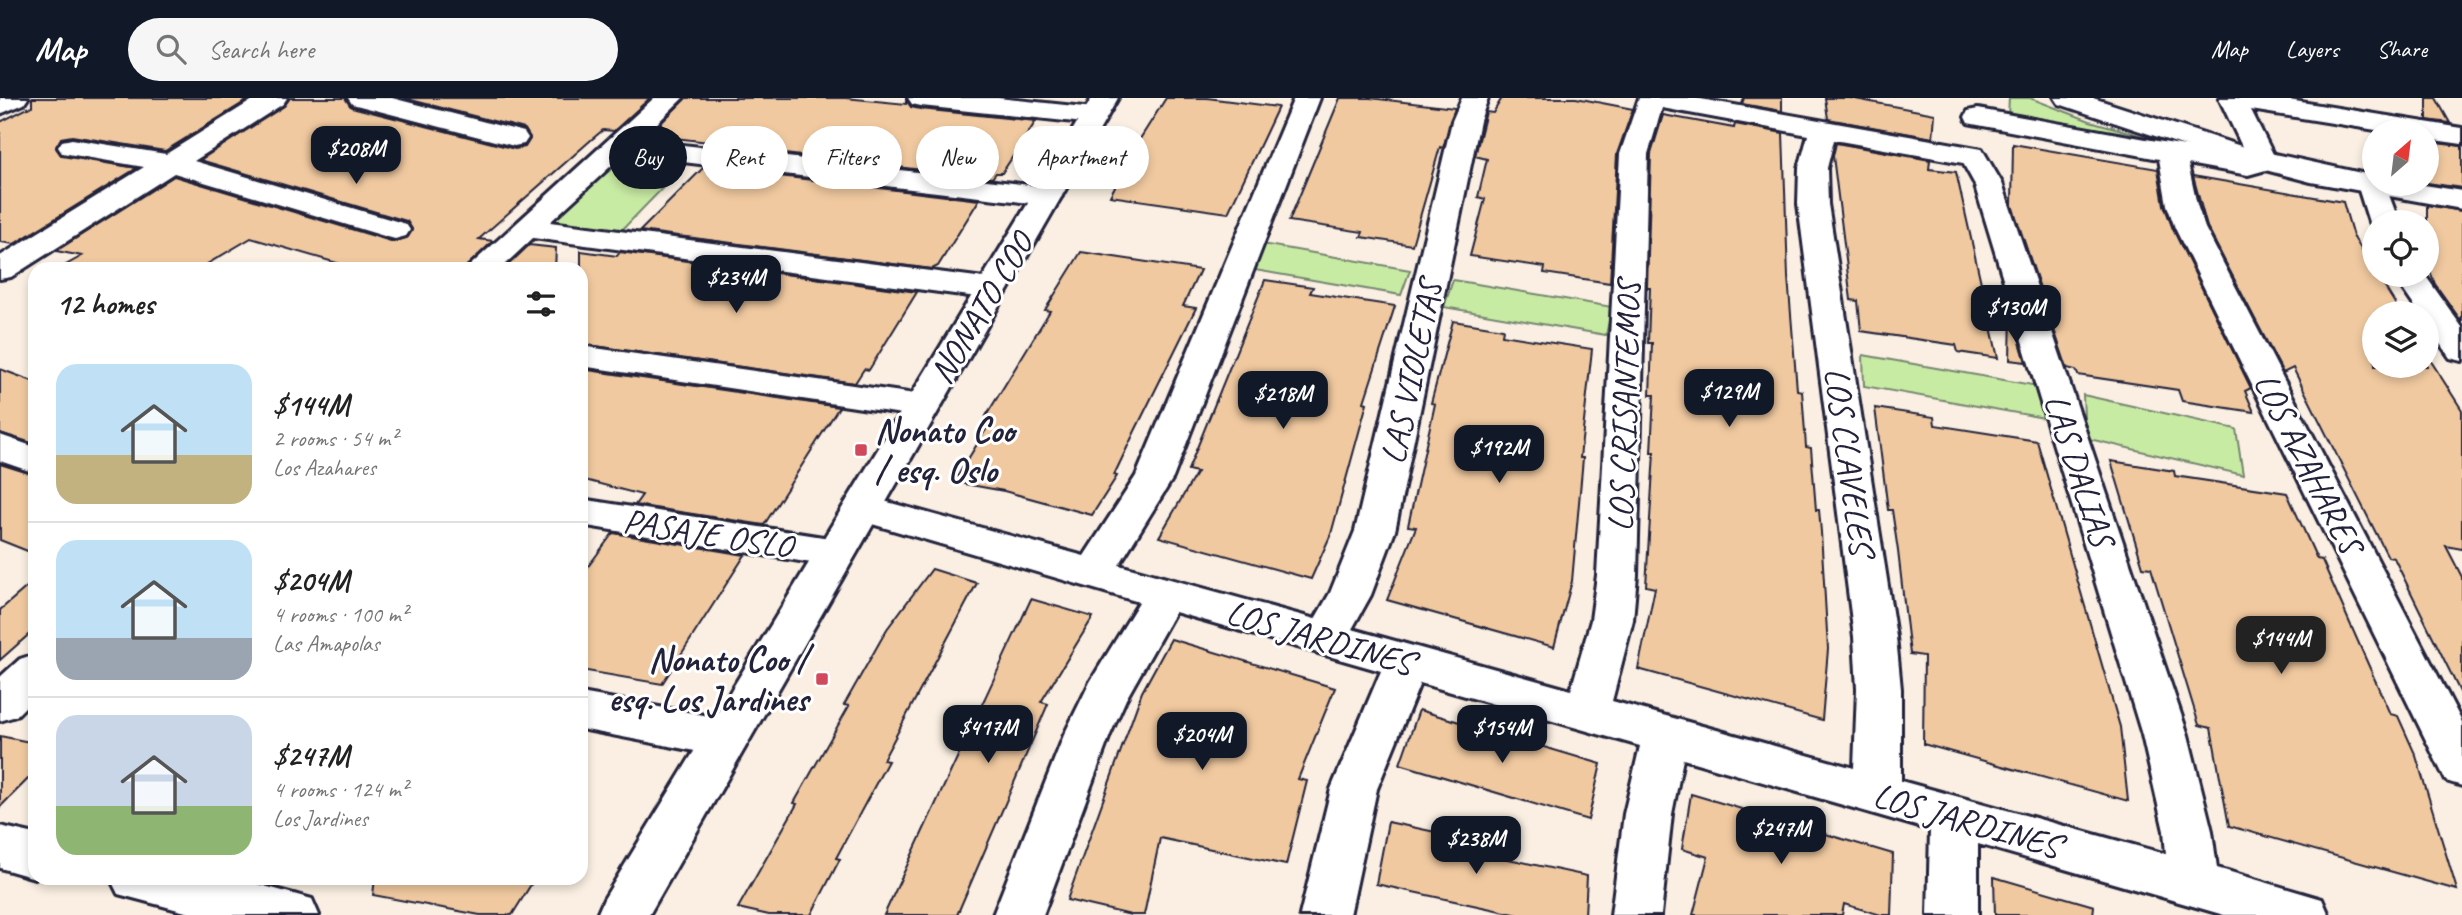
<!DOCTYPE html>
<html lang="en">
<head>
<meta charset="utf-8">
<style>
  body { margin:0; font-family:Caveat,sans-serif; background:#f6f6f6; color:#222; height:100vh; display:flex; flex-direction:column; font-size:26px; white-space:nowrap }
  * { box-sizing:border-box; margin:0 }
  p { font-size:23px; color:#767676 }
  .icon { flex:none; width:38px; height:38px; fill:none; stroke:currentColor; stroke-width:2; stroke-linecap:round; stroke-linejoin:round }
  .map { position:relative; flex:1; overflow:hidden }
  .sheet { position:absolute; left:28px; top:164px; width:560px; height:623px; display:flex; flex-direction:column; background:#fff; border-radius:21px; box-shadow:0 4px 10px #0003 }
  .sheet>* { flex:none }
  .guide { position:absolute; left:609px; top:28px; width:665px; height:63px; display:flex; gap:14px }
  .needle { width:46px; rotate:28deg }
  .buttons { position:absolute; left:2362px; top:21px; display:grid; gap:14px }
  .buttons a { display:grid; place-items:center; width:77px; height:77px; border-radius:50%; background:#fff; box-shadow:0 4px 10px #0003; font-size:35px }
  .price { position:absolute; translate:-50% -60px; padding:0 16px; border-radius:14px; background:#111827; color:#fff; font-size:23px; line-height:46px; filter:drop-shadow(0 2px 4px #0008) }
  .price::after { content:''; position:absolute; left:50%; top:42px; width:21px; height:16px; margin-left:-10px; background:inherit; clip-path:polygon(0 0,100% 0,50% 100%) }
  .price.selected { background:#222; color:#fff }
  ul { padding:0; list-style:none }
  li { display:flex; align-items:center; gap:21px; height:175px; padding:0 28px }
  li+li { border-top:2px solid #e0e0e0 }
  li span { display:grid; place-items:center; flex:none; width:196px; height:140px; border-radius:21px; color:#555 }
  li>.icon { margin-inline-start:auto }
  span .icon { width:84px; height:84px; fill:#fffc; stroke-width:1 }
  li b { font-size:30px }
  h2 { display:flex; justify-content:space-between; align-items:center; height:84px; padding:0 28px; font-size:30px }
  .chip { padding:0 24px; border-radius:32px; background:#fff; box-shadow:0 4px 10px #0003; font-size:24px; line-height:63px }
  .chip.selected { background:#111827; color:#fff }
  header { display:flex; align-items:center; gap:42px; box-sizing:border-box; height:98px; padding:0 35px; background:#111827; color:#fff }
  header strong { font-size:33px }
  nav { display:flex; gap:38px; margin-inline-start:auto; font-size:24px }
  .search { width:490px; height:63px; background:#f6f6f6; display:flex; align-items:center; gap:18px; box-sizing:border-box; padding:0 24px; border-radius:38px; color:#767676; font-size:26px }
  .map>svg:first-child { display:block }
  .green { fill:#c8eba4; stroke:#758670; stroke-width:2 }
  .building { fill:#f0c9a0; stroke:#22223b; stroke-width:2 }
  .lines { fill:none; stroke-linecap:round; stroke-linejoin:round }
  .minor-casing { stroke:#22223b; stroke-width:6 }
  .tertiary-casing { stroke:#22223b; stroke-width:6 }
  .secondary-casing { stroke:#22223b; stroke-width:6 }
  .minor { fill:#fff; fill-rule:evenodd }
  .tertiary { fill:#fff; fill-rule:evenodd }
  .secondary { fill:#fff; fill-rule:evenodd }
  .poi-dot { fill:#d1495b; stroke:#fff; stroke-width:2.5 }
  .labels { text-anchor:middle; stroke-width:6; stroke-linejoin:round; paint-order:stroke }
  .street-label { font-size:35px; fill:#22223b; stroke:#fff }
  .poi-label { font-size:35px; font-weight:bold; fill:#22223b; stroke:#fff; text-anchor:start }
</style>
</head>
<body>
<header>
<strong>Map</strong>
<div class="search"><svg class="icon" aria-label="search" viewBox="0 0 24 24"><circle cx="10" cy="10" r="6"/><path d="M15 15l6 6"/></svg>Search here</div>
<nav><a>Map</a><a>Layers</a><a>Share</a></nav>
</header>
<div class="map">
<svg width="2462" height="817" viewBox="0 0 2462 817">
  <rect width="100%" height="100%" fill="#faefe2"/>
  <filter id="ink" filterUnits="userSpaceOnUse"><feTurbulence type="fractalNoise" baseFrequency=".0143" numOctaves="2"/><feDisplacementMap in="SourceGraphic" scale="14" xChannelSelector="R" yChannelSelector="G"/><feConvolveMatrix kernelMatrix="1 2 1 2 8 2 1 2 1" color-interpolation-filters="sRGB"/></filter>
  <g filter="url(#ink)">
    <!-- green -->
    <g class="green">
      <polygon points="2009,0 2030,0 2090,23 2175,47 2008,18"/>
      <polygon points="617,61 684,68 618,136 547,127"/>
      <polygon points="1262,146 1410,172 1401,197 1249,171"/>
      <polygon points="1453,182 1612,209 1606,237 1444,209"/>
      <polygon points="1863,257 2043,289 2050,321 1864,288"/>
      <polygon points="2083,297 2236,331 2243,377 2085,340"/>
    </g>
    <!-- building -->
    <g class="building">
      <polygon points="32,0 251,0 165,53 72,38 61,40 56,50 62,58 137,70 14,146 0,144 0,24 32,8"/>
      <polygon points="290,0 345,0 351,9 515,51 525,49 530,41 525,31 403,0 650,0 614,33 603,32 591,42 479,141 493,143 463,172 361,172 251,140 197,172 57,172 82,158 56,153 174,78 394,144 408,139 412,131 407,123 200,62 284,8"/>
      <polygon points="686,0 845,0 906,6 906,2 911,9 920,11 1036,23 1002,75 996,75 992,80 723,49 726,46 649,37"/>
      <polygon points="1166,0 1207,0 1278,9 1228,115 1110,98 1138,44"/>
      <polygon points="1340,0 1370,0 1455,10 1443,50 1440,49 1412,147 1361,139 1363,134 1289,123"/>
      <polygon points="1502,0 1576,0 1633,11 1617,56 1610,185 1544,175 1545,169 1470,158 1485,101 1478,99 1487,61 1475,58 1486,14 1493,15"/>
      <polygon points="1744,0 1782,0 1782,13 1742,6"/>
      <polygon points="1825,0 1850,0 1935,16 1933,40 1828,21"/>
      <polygon points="2427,0 2436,0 2450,25 2427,22"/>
      <polygon points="1663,17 1734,30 1735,26 1783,35 1788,179 1797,292 1802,293 1806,349 1811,350 1816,412 1819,412 1821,434 1828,551 1822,622 1638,571 1655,490 1646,488 1654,354 1651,354 1654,297 1650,297 1652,245 1648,245 1650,190 1647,190 1651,56"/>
      <polygon points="2427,44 2462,48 2462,90 2427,85"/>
      <polygon points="1836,45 1930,62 1929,71 1956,74 1998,260 1958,254 1956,247 1861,233 1858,203 1851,202 1833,58"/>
      <polygon points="2013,46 2158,71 2164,107 2173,131 2251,290 2245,293 2254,314 2182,303 2178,292 2078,277 2076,272 2067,270 2012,107"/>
      <polygon points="704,69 979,102 938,168 932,171 640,133"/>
      <polygon points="2193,78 2343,104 2353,138 2401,215 2375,215 2375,268 2427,268 2427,257 2462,312 2462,451 2446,448 2462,479 2462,598 2394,460 2388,459 2293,270 2283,275 2207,129"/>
      <polygon points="2427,107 2462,113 2462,224 2435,186 2427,165"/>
      <polygon points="529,147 556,150 555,172 503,172"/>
      <polygon points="581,153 617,158 620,154 917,194 869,272 864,271 855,285 581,246"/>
      <polygon points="1081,154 1200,172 1183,208 1196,210 1135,333 1114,377 1117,378 1092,417 1004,393 954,384 993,320 986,318 1050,213 1045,212"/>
      <polygon points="1265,182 1313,189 1310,195 1395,208 1364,304 1367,305 1331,436 1311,481 1159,439 1197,374 1188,372"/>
      <polygon points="2011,214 2026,264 2010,262"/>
      <polygon points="1453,223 1503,231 1502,237 1592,251 1580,360 1583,360 1572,483 1554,549 1387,502 1416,429 1408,428 1435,306 1431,305"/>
      <polygon points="0,271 35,284 35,346 0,335"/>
      <polygon points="581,271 839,309 764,427 635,407 642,397 581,381"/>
      <polygon points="1875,310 1934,319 1935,327 2037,343 2120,629 2128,703 1923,646 1924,558 1910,556 1898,453 1892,412 1888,412"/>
      <polygon points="2111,363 2174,373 2175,378 2287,395 2317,461 2322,462 2390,616 2398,618 2416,658 2457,792 2229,728 2211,630 2199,627 2151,470 2143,469"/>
      <polygon points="0,366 35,377 35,456 0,442"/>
      <polygon points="613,435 745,457 662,586 581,572 581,478"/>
      <polygon points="932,471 977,485 883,662 888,663 836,760 840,761 811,817 769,817 738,810 797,706 794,705 849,608 844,607 887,531"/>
      <polygon points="35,482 35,531 0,562 0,512"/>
      <polygon points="1031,501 1093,519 1041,604 1048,606 957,817 884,817"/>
      <polygon points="1171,541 1335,590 1298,681 1307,683 1286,767 1160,740 1144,817 1131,817 1067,802 1142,594"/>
      <polygon points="1419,612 1601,666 1588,722 1400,666"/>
      <polygon points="0,638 35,645 35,674 0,709"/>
      <polygon points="1691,696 1893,756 1891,817 1881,817 1844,806 1842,817 1693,817 1708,759 1682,751"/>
      <polygon points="1388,724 1459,739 1457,750 1587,778 1585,817 1519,817 1376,786"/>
      <polygon points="1994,779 2094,808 2093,817 1995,817"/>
      <polygon points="375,780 535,780 512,817 480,817 373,797"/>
    </g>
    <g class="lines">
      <!-- minor casing -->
      <g class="minor-casing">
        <g id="minor">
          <polygon points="0,0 28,0 24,6 0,16"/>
          <polygon points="256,0 287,0 283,6 194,63 406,126 410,132 406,138 395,141 384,138 174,75 11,179 0,181 0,158 144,69 62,55 58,49 62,43 72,41 166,56"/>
          <polygon points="348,0 392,0 524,34 528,40 524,46 514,48 352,6"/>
          <polygon points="654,0 683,0 640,42 1047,89 1057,92 1062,98 1057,104 1047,107 623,57 550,124 992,181 1003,184 1008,191 1003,198 992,201 533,140 499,172 465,172"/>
          <polygon points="908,0 998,0 1094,10 1104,12 1107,18 1104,24 1094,26 921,8 912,6"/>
          <path d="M1294,0H1320L1173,380L1119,467L1315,521L1330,495L1355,433L1452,23L1462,0H1488L1480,23L1395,433L1371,497L1352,531L1571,592L1591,522L1597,477L1620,56L1639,0H1695L1982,51L2002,85L2188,637L2212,733L2217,770L2322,801L2329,817H2224L1978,746V817H1928L1930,732L1683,661L1672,716L1661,817H1611L1624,716L1640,648L1420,585L1377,691L1350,817H1300L1331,691L1381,573L1175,514L1126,601L1110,637L1043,817H993L1064,637L1090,584L1139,504L848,419L843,410L848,401L862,397L1084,458L1136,378ZM1662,10L1808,37L1799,70L1798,106L1854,539L1857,591L1854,670L1612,603L1633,522L1637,477L1648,56ZM1834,42L1963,65L1974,85L2142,637L2164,733L2166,756L1901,683V591L1896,539L1828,106L1827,70Z"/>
          <polygon points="2219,0 2276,0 2462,30 2462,46 2427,41 2427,33 2382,33 2251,12 2277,64 2273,70 2248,77 2188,66 2197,107 2205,130 2462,624 2462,688 2446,683 2175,130 2167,107 2159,61 1978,27 1968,25 1965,19 1968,13 1978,11 2247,59"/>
          <polygon points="2371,77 2375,78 2375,86 2385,86 2399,124 2375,124 2375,131 2369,124 2357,86 2361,80"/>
          <polygon points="2393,177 2425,177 2462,229 2462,263 2450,260 2427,227 2427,215 2419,215"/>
          <polygon points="581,248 922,297 935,300 940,308 935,316 922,319 581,268"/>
          <polygon points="0,337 35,349 35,375 0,363"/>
          <polygon points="581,401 836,441 850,445 856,455 850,465 836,469 581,427"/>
          <polygon points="35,556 35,599 16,618 0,623 0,579 20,561"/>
          <polygon points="581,595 726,621 742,627 749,640 742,653 726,659 581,631"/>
          <polygon points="0,728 35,736 35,780 0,770"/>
          <polygon points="110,780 235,780 312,801 319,817 197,817 118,796"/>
        </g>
      </g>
      <!-- tertiary casing -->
      <g class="tertiary-casing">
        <polygon id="tertiary" points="2055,0 2093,0 2247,50 2375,78 2375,86 2418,86 2462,93 2462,111 2311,84 2227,62 2059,6"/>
      </g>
      <!-- secondary casing -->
      <g class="secondary-casing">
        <polygon id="secondary" points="1092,0 1118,0 649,817 597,817 604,801"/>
      </g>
      <!-- minor -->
      <use href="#minor" class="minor"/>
      <!-- tertiary -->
      <use href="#tertiary" class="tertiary"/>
      <!-- secondary -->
      <use href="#secondary" class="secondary"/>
    </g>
  </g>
  <!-- markers -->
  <g class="poi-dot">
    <rect x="854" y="345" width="14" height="14" rx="3.5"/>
    <rect x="815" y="574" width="14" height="14" rx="3.5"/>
  </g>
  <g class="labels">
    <!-- street labels -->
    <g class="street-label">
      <text transform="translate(981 210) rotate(-59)" y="12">NONATO COO</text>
      <text transform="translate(1411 274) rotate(-78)" y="12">LAS VIOLETAS</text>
      <text transform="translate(1624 308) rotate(-88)" y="12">LOS CRISANTEMOS</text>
      <text transform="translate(1850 363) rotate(82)" y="12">LOS CLAVELES</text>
      <text transform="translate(2309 365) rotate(63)" y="12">LOS AZAHARES</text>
      <text transform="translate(2080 372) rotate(72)" y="12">LAS DALIAS</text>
      <text transform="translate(708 435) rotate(9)" y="12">PASAJE OSLO</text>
      <text transform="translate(1320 539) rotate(16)" y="12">LOS JARDINES</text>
      <text transform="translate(1967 722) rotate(16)" y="12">LOS JARDINES</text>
    </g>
    <!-- poi labels -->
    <g class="poi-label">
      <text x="875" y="344">Nonato Coo<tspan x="875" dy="40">/ esq. Oslo</tspan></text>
      <text x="808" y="573" text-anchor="end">Nonato Coo /<tspan x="808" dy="40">esq. Los Jardines</tspan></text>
    </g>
  </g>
</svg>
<div class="buttons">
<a><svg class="needle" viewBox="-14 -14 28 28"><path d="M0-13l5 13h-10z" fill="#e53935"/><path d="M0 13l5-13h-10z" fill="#767676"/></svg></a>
<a><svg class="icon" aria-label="locate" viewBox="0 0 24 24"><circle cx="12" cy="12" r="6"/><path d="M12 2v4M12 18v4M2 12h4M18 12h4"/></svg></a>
<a><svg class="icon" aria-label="layers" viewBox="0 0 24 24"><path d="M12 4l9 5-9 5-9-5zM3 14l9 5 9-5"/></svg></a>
</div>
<b class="price" style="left:356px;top:88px">$208M</b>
<b class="price" style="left:736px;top:217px">$234M</b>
<b class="price" style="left:2016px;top:247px">$130M</b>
<b class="price" style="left:1729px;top:331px">$129M</b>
<b class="price" style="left:1283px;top:333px">$218M</b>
<b class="price" style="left:1499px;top:387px">$192M</b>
<b class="price selected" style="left:2281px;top:578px">$144M</b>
<b class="price" style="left:988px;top:667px">$417M</b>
<b class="price" style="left:1502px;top:667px">$154M</b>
<b class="price" style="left:1202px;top:674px">$204M</b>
<b class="price" style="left:1781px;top:768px">$247M</b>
<b class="price" style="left:1476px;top:778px">$238M</b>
<div class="guide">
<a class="chip selected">Buy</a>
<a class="chip">Rent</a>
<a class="chip">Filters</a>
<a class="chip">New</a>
<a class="chip">Apartment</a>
</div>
<section class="sheet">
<h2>12 homes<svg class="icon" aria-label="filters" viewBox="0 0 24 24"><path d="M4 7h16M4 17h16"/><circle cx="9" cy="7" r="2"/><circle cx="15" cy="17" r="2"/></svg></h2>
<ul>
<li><span style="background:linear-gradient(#bfe0f5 65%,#c2b280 0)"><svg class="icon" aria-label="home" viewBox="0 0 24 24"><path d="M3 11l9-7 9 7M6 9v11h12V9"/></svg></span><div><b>$144M</b><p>2 rooms · 54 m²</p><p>Los Azahares</p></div></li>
<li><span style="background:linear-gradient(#bfe0f5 70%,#9aa5b1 0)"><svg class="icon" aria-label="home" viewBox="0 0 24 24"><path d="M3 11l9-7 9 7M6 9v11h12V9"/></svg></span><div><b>$204M</b><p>4 rooms · 100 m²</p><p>Las Amapolas</p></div></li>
<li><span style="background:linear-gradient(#c9d6e8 65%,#8fb573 0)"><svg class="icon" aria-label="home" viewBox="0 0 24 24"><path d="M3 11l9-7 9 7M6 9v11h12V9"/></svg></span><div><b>$247M</b><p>4 rooms · 124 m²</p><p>Los Jardines</p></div></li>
</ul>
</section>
</div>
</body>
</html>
